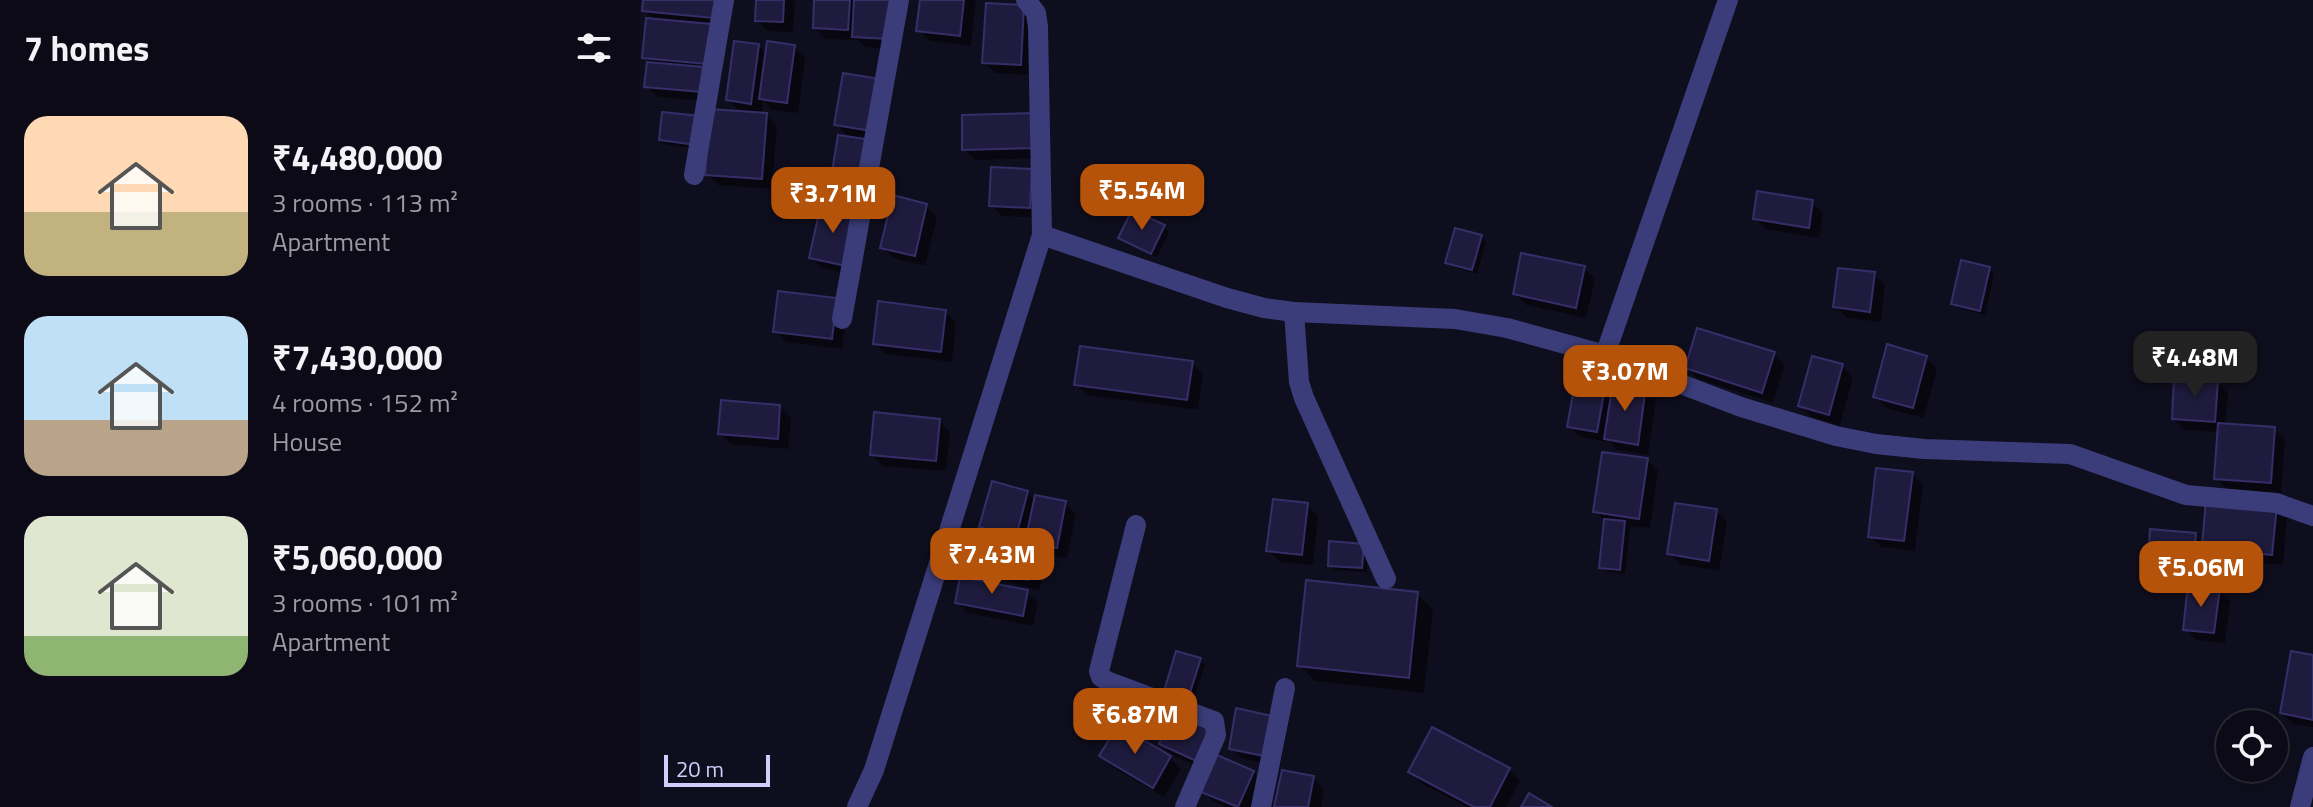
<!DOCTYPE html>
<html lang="en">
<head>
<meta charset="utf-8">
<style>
  body { margin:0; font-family:"Titillium Web",sans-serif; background:#14131f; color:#f1f3f6; height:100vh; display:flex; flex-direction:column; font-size:30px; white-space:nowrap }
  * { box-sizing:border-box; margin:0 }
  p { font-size:26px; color:#9a9aa1 }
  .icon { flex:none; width:44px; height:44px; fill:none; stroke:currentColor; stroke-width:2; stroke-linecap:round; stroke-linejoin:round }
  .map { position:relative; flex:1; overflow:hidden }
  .panel { display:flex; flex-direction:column; background:#0b0a16; width:640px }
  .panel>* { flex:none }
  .buttons { position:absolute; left:1576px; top:710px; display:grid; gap:16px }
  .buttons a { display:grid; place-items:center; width:72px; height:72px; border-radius:50%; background:#0b0a16; box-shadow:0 4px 20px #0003,0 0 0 2px #2b2b35; font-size:40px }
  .scale { position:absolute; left:24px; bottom:20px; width:106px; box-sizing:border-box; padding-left:8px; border:4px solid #d0cefc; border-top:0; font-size:22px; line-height:28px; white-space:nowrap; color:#d0cefc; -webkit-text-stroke:6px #0f0e1e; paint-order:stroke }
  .price { position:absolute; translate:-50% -68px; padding:0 18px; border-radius:16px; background:#b45309; color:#fff; font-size:26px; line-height:52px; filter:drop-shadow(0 2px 4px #0008) }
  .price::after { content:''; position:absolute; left:50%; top:48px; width:24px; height:18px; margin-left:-12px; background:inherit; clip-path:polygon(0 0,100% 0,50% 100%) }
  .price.active { background:#222; color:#fff }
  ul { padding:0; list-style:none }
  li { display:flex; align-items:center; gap:24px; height:200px; padding:0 24px }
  li span { display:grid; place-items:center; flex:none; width:224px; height:160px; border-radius:24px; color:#555 }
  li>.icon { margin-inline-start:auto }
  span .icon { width:96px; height:96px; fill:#fffc; stroke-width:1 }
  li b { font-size:34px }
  h2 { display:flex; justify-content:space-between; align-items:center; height:96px; padding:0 24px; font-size:34px }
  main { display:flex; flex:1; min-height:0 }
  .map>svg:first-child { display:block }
  .shadow { fill:#0007 }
  .building { fill:#1f1b3e; stroke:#362e68; stroke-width:2 }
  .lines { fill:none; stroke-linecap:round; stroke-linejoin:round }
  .street { stroke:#3b3d7a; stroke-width:20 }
</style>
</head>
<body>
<main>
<section class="panel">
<h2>7 homes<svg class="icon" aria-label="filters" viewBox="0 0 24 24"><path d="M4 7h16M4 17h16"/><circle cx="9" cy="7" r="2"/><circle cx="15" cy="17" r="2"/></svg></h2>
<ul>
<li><span style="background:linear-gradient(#ffd9b3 60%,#c2b280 0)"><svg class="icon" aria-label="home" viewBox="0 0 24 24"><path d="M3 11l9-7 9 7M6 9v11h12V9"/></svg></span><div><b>₹4,480,000</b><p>3 rooms · 113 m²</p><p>Apartment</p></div></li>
<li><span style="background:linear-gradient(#bfe0f5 65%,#b9a48a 0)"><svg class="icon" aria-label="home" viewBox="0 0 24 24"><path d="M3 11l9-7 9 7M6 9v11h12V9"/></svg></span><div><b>₹7,430,000</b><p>4 rooms · 152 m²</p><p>House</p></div></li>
<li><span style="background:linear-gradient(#dfe7d0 75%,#8fb573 0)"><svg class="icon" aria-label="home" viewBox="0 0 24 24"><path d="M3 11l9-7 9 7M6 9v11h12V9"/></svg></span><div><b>₹5,060,000</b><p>3 rooms · 101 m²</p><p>Apartment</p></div></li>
</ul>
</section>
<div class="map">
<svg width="1673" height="807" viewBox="0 0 1673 807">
  <rect width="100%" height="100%" fill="#0f0e1e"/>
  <!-- shadow -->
  <g class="shadow">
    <polygon points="5,0 87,0 72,102 17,97 6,86 12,65 4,57 15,21 4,10"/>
    <polygon points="118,0 155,0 153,32 128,31 117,20"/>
    <polygon points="176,0 261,0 259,49 225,47 218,40 186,39 175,28"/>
    <polygon points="282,0 336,0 331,46 290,41 279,30"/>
    <polygon points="384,7 395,18 392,75 355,73 344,62"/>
    <polygon points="118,45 127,54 154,47 165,58 158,113 132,110 123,101 122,115 126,115 137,126 132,189 78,185 67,174 102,113 88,100"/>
    <polygon points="204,75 242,141 222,137 237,152 229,205 202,200 191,189 211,139 196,124"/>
    <polygon points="24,114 62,149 26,145 21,140"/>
    <polygon points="393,116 405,158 335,160 324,149"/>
    <polygon points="391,171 400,218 362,216 351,205"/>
    <polygon points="1172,202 1183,213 1179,238 1126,229 1115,218"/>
    <polygon points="286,206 297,217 285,266 253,258 242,247"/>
    <polygon points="216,214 216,276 182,268 171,257"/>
    <polygon points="524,227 529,232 517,257 486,243 480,238"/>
    <polygon points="841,237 846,242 837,274 813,267 807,262"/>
    <polygon points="944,268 955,279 946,318 886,305 875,294"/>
    <polygon points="1349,269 1354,274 1345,315 1318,308 1313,303"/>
    <polygon points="1234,274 1245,285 1241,322 1207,318 1196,307"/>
    <polygon points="207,311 202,349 146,342 135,331"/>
    <polygon points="305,312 316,323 312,362 246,354 235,343"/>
    <polygon points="1134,354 1145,365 1133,403 1058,379 1047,368"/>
    <polygon points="1286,357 1297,369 1284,418 1246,408 1235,397"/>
    <polygon points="552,363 563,374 558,410 447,395 436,384"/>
    <polygon points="1202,366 1213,377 1200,425 1171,417 1160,406"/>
    <polygon points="966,379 974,387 1005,389 1016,400 1008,455 977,450 967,439 967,442 940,437 929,426"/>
    <polygon points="1577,382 1588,393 1585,426 1634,429 1645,440 1641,493 1587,489 1576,478 1579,432 1545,430 1534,419"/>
    <polygon points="140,407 151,418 148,449 91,444 80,433"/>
    <polygon points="299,420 310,432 306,471 243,466 232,455"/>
    <polygon points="1007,460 1018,471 1010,528 990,526 985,574 967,572 961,567 966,522 955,511"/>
    <polygon points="1272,474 1283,485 1275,551 1241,547 1230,536"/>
    <polygon points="387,493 395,501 425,503 436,514 427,558 398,553 407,561 399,590 336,574 325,563 354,540 341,527"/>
    <polygon points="667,505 678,516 673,565 640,562 629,551"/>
    <polygon points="1636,507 1647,518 1643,565 1619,563 1618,584 1573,580 1564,571 1564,576 1521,573 1510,562 1555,535 1564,544"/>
    <polygon points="1076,511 1087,522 1079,571 1040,564 1029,553"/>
    <polygon points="728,551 727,572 695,570 690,565"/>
    <polygon points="1579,590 1590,601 1585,643 1556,640 1545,629"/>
    <polygon points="387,592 398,603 393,626 328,613 317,602"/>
    <polygon points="777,594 793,610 784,693 675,681 659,665"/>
    <polygon points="1673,657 1673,727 1653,724 1642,713"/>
    <polygon points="560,660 565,665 553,702 531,695 526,690"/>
    <polygon points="535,714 567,771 532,755 521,744"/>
    <polygon points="636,719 647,730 640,766 602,759 591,748"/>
    <polygon points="461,756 530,758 541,769 524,797 472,767"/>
    <polygon points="869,770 880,781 866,807 827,807 781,783 770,772"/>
    <polygon points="613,772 624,783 614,807 586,807 574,802 563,791"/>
    <polygon points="673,778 684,789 681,807 636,807"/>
  </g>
  <!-- building -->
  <g class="building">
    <polygon points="3,0 75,0 73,18 2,11"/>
    <polygon points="116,0 144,0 143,22 115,21"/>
    <polygon points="174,0 210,0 208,30 173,28"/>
    <polygon points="214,0 251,0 248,39 212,37"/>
    <polygon points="280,0 324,0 320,36 276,31"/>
    <polygon points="346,3 384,5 381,65 342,63"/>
    <polygon points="6,18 71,24 67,64 2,58"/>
    <polygon points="94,41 119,44 111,104 86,100"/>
    <polygon points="127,41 155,45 147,103 119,99"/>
    <polygon points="7,62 64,67 62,92 4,87"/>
    <polygon points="203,73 240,79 232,131 194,125"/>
    <polygon points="70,109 127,113 122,179 65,175"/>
    <polygon points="22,112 60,116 57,145 19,140"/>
    <polygon points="394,113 395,148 322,150 322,115"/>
    <polygon points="198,135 226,139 218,195 189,190"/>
    <polygon points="351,167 392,169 390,208 349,206"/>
    <polygon points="1117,191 1173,200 1169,228 1113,219"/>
    <polygon points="253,195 287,204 275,256 240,248"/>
    <polygon points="181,204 217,212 206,266 169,258"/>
    <polygon points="492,210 525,225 511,254 478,238"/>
    <polygon points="815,228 842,235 832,270 805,263"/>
    <polygon points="881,253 945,266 936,308 873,294"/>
    <polygon points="1321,260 1350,267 1340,311 1311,304"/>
    <polygon points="1198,268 1235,272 1230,312 1193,307"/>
    <polygon points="138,291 197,298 192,339 133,332"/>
    <polygon points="238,301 306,310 301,352 233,344"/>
    <polygon points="1057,328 1135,352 1122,393 1045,368"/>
    <polygon points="1247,344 1287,356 1273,408 1233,397"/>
    <polygon points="440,346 553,361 547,400 434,385"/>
    <polygon points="1172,356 1203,364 1189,415 1158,406"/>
    <polygon points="937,372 967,377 957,432 927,427"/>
    <polygon points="1534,377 1578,380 1575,422 1532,419"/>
    <polygon points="973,382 1006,387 998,445 964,439"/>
    <polygon points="81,400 140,405 138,439 78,434"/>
    <polygon points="234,412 300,419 296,461 230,455"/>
    <polygon points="1578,423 1635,427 1631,483 1574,479"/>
    <polygon points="962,452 1008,458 999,519 953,512"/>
    <polygon points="1236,468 1273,472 1264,541 1228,537"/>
    <polygon points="352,481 388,491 376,537 339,527"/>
    <polygon points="395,495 426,501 417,548 385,542"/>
    <polygon points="633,499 668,503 662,555 626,551"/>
    <polygon points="1566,499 1637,505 1632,555 1609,553 1607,574 1560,570"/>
    <polygon points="1035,503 1077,509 1069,561 1027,554"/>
    <polygon points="964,519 985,521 980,570 959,568"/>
    <polygon points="1510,529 1556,533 1554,566 1508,563"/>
    <polygon points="331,532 397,549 388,580 323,564"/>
    <polygon points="689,541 724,544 722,568 688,566"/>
    <polygon points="320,577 388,590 383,616 315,603"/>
    <polygon points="666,580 778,592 769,678 657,666"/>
    <polygon points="1548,584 1580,588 1574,633 1543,630"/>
    <polygon points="536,651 561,658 548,699 524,691"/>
    <polygon points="1651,651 1673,655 1673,720 1640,713"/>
    <polygon points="596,708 637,717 629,757 589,749"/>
    <polygon points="534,711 571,728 556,761 519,744"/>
    <polygon points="478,725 531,756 513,788 459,756"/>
    <polygon points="792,727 870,768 850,807 834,807 768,772"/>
    <polygon points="577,755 614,771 598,807 561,792"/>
    <polygon points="642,770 674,776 668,807 634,807"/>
    <polygon points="889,793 912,807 881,807"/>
  </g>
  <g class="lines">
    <!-- street -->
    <g class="street">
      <polyline points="54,175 84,0"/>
      <polyline points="402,235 587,298 624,308 654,312 815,319 867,328 965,355 1101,407 1196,436 1236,444 1284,449 1430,454 1546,495 1636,503 1673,516"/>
      <polyline points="654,312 659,382 664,398 746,579"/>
      <polyline points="202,319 259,0"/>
      <polyline points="965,355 1088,0"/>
      <polyline points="496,525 459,671 461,677 467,681 574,721 576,735 545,807"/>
      <polyline points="217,807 234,770 402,235 398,27 396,13 386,0"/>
      <polyline points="621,807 645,688"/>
      <polyline points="1660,807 1673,757"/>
    </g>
  </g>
</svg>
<div class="buttons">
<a><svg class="icon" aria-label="locate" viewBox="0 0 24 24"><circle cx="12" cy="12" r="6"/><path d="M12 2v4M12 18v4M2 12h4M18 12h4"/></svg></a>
</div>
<div class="scale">20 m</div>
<b class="price" style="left:502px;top:232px">₹5.54M</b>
<b class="price" style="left:193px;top:235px">₹3.71M</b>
<b class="price active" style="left:1555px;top:399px">₹4.48M</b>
<b class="price" style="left:985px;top:413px">₹3.07M</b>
<b class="price" style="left:352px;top:596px">₹7.43M</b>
<b class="price" style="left:1561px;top:609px">₹5.06M</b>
<b class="price" style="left:495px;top:756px">₹6.87M</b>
</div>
</main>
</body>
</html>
